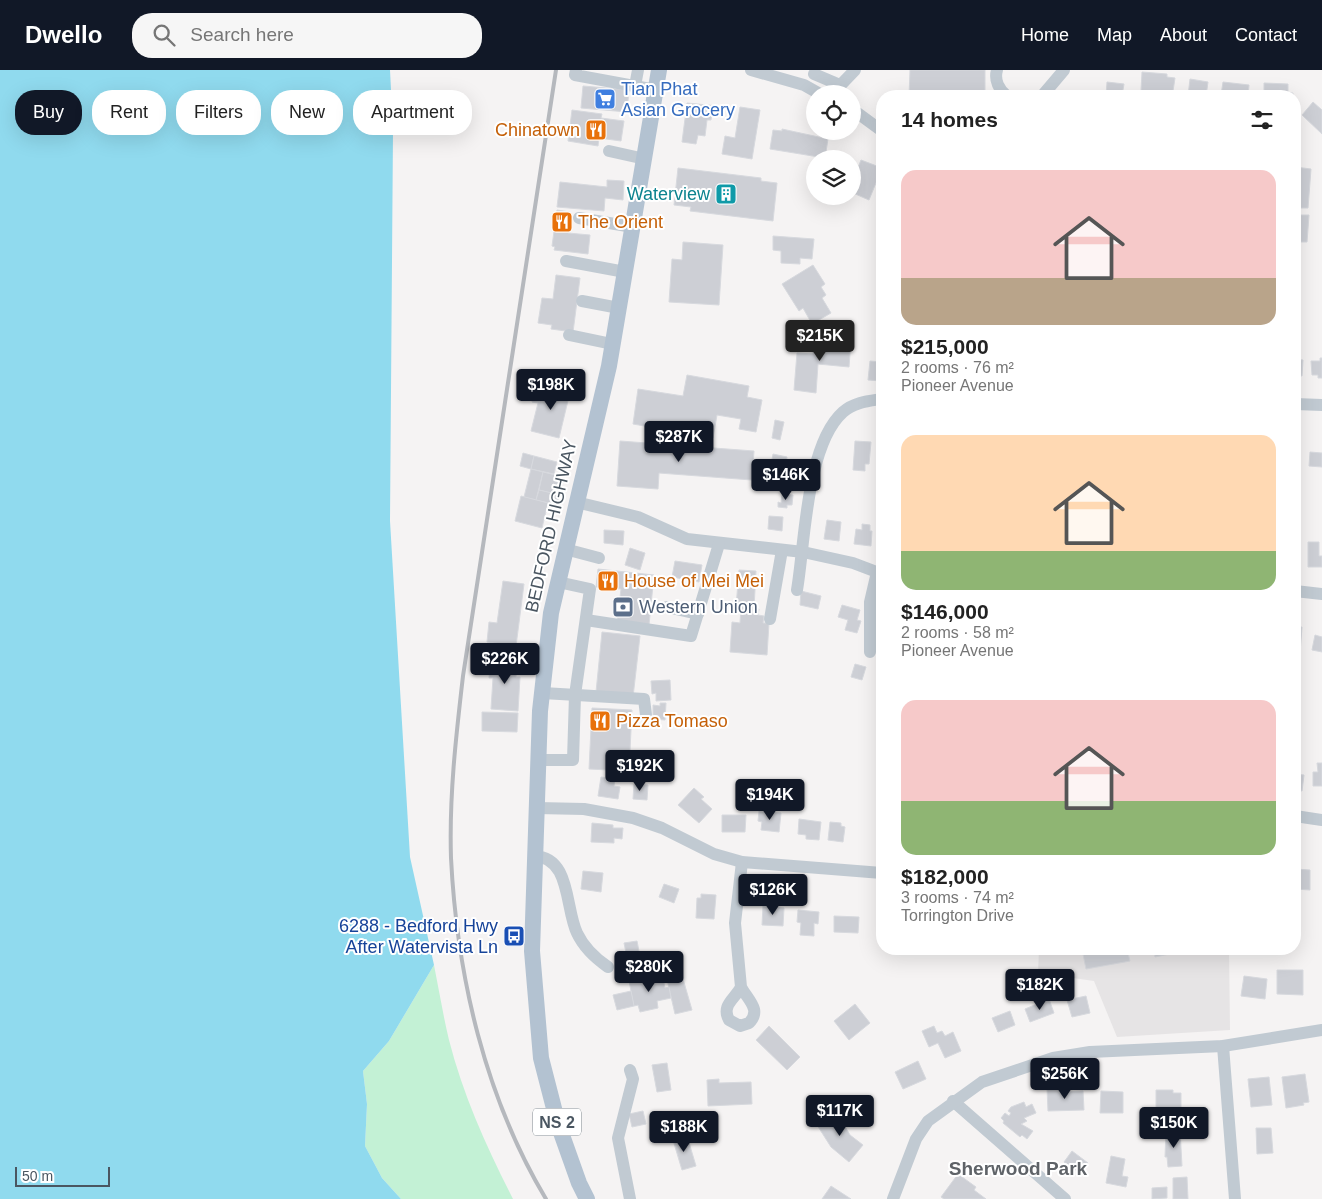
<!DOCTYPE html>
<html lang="en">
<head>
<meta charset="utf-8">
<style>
  body { margin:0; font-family:Helvetica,sans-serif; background:#f6f6f6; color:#222; height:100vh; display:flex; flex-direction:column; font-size:19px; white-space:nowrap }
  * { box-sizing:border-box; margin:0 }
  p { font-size:16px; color:#767676 }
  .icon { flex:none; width:28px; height:28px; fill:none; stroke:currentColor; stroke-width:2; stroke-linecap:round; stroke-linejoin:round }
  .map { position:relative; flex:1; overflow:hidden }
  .side { position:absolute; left:876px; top:20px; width:425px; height:865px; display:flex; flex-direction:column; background:#fff; border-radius:20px; box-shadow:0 5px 20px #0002 }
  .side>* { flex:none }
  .guide { position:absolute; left:15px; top:20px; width:475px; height:45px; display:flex; gap:10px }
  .controls { position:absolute; left:806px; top:15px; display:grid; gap:10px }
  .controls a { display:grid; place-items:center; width:55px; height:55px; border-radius:50%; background:#fff; box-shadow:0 5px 20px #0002; font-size:25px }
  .scale { position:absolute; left:15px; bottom:12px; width:95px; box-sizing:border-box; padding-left:5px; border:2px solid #4a5661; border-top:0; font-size:14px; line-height:18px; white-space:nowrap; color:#4a5661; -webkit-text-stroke:4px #fff; paint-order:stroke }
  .price { position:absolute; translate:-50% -42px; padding:0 11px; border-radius:5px; background:#111827; color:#fff; font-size:16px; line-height:32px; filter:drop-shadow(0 1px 2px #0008) }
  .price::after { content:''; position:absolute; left:50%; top:30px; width:15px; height:11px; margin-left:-8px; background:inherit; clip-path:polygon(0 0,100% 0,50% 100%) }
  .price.current { background:#222; color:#fff }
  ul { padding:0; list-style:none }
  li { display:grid; align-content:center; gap:10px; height:265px; padding:0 25px }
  li span { display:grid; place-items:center; height:155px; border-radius:15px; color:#555 }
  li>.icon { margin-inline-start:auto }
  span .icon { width:90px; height:90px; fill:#fffc; stroke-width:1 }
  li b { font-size:21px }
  h2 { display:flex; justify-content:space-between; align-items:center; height:60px; padding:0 25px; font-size:21px }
  .chip { padding:0 18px; border-radius:20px; background:#fff; box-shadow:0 5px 20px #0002; font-size:18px; line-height:45px }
  .chip.current { background:#111827; color:#fff }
  header { display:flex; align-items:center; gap:30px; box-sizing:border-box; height:70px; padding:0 25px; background:#111827; color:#fff }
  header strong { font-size:24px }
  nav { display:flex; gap:28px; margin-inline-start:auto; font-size:18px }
  .search { width:350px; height:45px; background:#f6f6f6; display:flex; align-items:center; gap:12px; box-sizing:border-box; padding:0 18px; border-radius:20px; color:#767676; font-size:19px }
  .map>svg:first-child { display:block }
  .education { fill:#e6e4e5 }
  .green { fill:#c3f1d5 }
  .water { fill:#90daee }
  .building { fill:#cdcfd5; stroke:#d7d9de }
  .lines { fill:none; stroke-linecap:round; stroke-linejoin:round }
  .minor { stroke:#c1cad2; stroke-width:12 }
  .major { stroke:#b3c2d1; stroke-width:16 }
  .rail { stroke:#b5b8bd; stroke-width:4 }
  .labels { text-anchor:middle; stroke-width:4; stroke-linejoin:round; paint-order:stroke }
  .shield { fill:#fff; stroke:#808990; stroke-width:1 }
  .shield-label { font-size:16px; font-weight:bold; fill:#4a5661 }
  .shop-label { font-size:18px; fill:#366cbe; stroke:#fff; text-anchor:start }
  .food-label { font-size:18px; fill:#c56008; stroke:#fff; text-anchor:start }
  .culture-label { font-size:18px; fill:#0d838f; stroke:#fff; text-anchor:end }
  .street-label { font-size:18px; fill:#4a5661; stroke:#fff }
  .service-label { font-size:18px; fill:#4e5e75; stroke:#fff; text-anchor:start }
  .transit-label { font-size:18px; fill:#164399; stroke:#fff; text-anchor:end }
  .neighbourhood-label { font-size:19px; font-weight:bold; fill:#5f6368; stroke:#fff }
</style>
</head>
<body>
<header>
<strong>Dwello</strong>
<div class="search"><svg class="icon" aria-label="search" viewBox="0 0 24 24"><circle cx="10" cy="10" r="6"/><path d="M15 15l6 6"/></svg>Search here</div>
<nav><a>Home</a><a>Map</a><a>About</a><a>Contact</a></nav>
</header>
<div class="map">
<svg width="1322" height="1129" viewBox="0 0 1322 1129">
  <rect width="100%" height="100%" fill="#f5f3f3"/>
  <!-- education -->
  <polygon class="education" points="1039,879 1229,879 1230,960 1117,967 1094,911 1038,903"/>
  <!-- green -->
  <path class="green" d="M434,895C439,920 443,945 449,970C463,1025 487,1078 513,1129H401L382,1108L365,1076L367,1034L363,1001L389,971Z"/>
  <!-- water -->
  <polygon class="water" points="0,0 390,0 393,61 390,451 410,787 434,895 389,971 363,1001 367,1034 365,1076 382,1108 401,1129 0,1129"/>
  <!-- building -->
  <g class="building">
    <polygon points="910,0 985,0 985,26 909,26"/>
    <polygon points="1142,2 1167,4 1167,7 1175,8 1173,21 1165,21 1165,24 1141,21"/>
    <polygon points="1190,9 1208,12 1206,26 1188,26"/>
    <polygon points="1107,12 1124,14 1122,26 1106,26"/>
    <polygon points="1223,12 1249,15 1248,26 1221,25"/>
    <polygon points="1264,13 1288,14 1288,23 1293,23 1293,26 1264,26"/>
    <polygon points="583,16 629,20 627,42 581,38"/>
    <polygon points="1313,32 1322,40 1322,64 1302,45"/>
    <polygon points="687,33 718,36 717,43 712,43 711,50 707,50 705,66 698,65 696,74 682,72"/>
    <polygon points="740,37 760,40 752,89 722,84 725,66 735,68"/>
    <polygon points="572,40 602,44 601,48 624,51 621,71 599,68 598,76 568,71"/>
    <polygon points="782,59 828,69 825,88 770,79 773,60 782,61"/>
    <polygon points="861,90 882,98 869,130 853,123 856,116 852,113"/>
    <polygon points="1295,97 1311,99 1308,138 1295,138"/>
    <polygon points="678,98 761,108 761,111 777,113 773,151 690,141 691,137 674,135"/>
    <polygon points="607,110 624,111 623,130 605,128 604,141 557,137 560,112 607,117"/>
    <polygon points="557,140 570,142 568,163 590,165 588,184 554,180 555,177 552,176"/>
    <polygon points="1295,145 1309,145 1307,172 1295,172"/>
    <polygon points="773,166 814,169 812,189 800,188 800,194 781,193 781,181 773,180"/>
    <polygon points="683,172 723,175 719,235 669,232 672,189 682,190"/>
    <polygon points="813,195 825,214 821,217 826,225 822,228 831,243 812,254 803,238 799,241 782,214"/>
    <polygon points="556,205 580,208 573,262 551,259 552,255 538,253 542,228 553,229"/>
    <polygon points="814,268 851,271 849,297 818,294 816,323 794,320 797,283 813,284"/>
    <polygon points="1320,288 1322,288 1322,308 1318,308 1318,305 1312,305 1311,291 1320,291"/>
    <polygon points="1295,289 1303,290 1302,306 1295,305"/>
    <polygon points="870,291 882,292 882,311 868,310"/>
    <polygon points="687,305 749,316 747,327 762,330 756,362 739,359 741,349 717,345 713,368 633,354 638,319 683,326"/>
    <polygon points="555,314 571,318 559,368 531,361 538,333 532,332 534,322 552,327"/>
    <polygon points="775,350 784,352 780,370 772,368"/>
    <polygon points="620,371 754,381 752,410 659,403 658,419 617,416"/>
    <polygon points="855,371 871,372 869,394 865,394 865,401 853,400"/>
    <polygon points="1310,382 1322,383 1322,397 1309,396"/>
    <polygon points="523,383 534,386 531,399 520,396"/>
    <polygon points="773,384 787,387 785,402 770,400"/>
    <polygon points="534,386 557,392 554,404 531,399"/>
    <polygon points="531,399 543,402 536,430 524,427"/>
    <polygon points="543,402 564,407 560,425 539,420"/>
    <polygon points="539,420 560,425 557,435 536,430"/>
    <polygon points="782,424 793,425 792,435 787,435 787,438 778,437 778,432 781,433"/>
    <polygon points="521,426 548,433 542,458 515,451"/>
    <polygon points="769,446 783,447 782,461 768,459"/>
    <polygon points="827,450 841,452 839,471 824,469"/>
    <polygon points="862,454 870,455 870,461 872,461 871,476 854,474 856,459 862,460"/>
    <polygon points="604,460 624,461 623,475 604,473"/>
    <polygon points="879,462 882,462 882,485 877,484"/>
    <polygon points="1308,472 1319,472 1319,486 1322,486 1322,497 1308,497"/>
    <polygon points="630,478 645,483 640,500 625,495"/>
    <polygon points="675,491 702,495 699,512 672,507"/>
    <polygon points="598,499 654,505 649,555 617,552 621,519 596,517"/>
    <polygon points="739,500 756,501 754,538 759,539 758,545 764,546 763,553 769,553 767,585 730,582 732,552 740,553 741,537 736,537"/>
    <polygon points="503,511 524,514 516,576 487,572 489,552 497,553"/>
    <polygon points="801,521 821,526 818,539 800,535"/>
    <polygon points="842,535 860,540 857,550 861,551 857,563 845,560 848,550 838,547"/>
    <polygon points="1295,557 1302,557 1300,583 1295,583"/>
    <polygon points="602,562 640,566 633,627 596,622"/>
    <polygon points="1315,565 1322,567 1322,582 1312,580"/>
    <polygon points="491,589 517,591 516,607 520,607 518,641 491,639 493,608 489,608"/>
    <polygon points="855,594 866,597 862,610 851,607"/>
    <polygon points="670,610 671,630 656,631 656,623 652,624 651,611"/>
    <polygon points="660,633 666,633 665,650 653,649 653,635 660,636"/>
    <polygon points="592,638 632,640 629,701 589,699"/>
    <polygon points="482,642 518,643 517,662 482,661"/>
    <polygon points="1317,693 1322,693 1322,716 1313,716 1313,702 1318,702"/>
    <polygon points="1295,704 1304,705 1302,721 1295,720"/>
    <polygon points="601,707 615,709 614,716 620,717 618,729 598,726"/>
    <polygon points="634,714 648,715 647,730 633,729"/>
    <polygon points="694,718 704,727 701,729 712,739 699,753 678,735"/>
    <polygon points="759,741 781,743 779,762 761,760 762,752 758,751"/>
    <polygon points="722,745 746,745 745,762 722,762"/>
    <polygon points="799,749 821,752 819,770 806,769 806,765 798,764"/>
    <polygon points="830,752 841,753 841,756 845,757 843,772 828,770"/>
    <polygon points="592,753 613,755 613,758 623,758 622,769 614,768 614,773 591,772"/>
    <polygon points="1295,799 1310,800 1310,820 1295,819"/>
    <polygon points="583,801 603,803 601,822 581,819"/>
    <polygon points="664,814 679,819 674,833 659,827"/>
    <polygon points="701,824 716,825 714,849 696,848 697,828 701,828"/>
    <polygon points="763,836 784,838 783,856 762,855"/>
    <polygon points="798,840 819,842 818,854 814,853 814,866 800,865 801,853 797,852"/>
    <polygon points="834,846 859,847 858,863 834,862"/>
    <polygon points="637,871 640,886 627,888 624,873"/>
    <polygon points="1082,879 1127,879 1130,891 1086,899"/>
    <polygon points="1154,879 1193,879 1155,887"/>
    <polygon points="1277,900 1303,900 1303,925 1277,924"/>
    <polygon points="681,902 692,940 675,944 666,905"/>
    <polygon points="656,905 657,909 663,908 665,918 669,917 671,928 657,931 658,938 640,942 638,935 634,936 629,911"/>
    <polygon points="1244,906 1267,909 1265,929 1241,926"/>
    <polygon points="631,921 634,936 617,940 613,925"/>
    <polygon points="1086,926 1090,943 1072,947 1067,930"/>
    <polygon points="1049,929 1054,943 1030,952 1025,939"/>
    <polygon points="855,934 870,953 849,970 834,951"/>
    <polygon points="1010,941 1015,955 998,962 992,948"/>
    <polygon points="769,956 800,987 787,1000 756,970"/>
    <polygon points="934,956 937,963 942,961 945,966 953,962 961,981 945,988 938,973 929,977 922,961"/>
    <polygon points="918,991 926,1009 903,1019 895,1002"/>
    <polygon points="667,993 671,1020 657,1022 652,995"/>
    <polygon points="1305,1004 1309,1032 1303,1033 1304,1035 1286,1038 1282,1007"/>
    <polygon points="1269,1007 1272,1035 1251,1037 1248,1009"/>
    <polygon points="719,1009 719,1013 751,1012 752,1034 708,1036 707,1010"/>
    <polygon points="1064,1017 1064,1022 1083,1021 1084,1040 1048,1041 1047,1018"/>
    <polygon points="1156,1020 1173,1020 1173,1023 1181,1023 1181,1040 1156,1040"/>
    <polygon points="1101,1021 1123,1022 1123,1043 1100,1043"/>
    <polygon points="1024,1032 1026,1037 1032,1034 1036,1043 1024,1048 1027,1051 1021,1054 1033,1061 1027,1069 1022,1065 1020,1067 1003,1053 1004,1051 1001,1048 1005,1043 1009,1046 1011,1043 1008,1041 1011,1037"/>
    <polygon points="643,1041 646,1054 632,1057 629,1044"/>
    <polygon points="837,1043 850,1065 863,1075 849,1092 831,1077 817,1055"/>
    <polygon points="1256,1058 1271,1058 1273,1083 1257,1084"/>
    <polygon points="1180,1060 1182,1096 1168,1097 1167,1087 1165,1087 1166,1061"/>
    <polygon points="687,1066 696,1096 682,1100 673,1070"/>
    <polygon points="1072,1081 1088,1093 1080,1103 1064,1092"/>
    <polygon points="1111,1086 1125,1089 1122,1106 1128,1107 1126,1117 1106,1113"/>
    <polygon points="958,1104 976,1117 974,1120 986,1129 944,1129 941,1127"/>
    <polygon points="1187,1107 1188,1129 1173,1129 1173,1108"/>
    <polygon points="831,1116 851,1129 822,1129"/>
    <polygon points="1167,1117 1167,1128 1152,1129 1152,1118"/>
  </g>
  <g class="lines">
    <!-- minor -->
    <g class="minor">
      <polyline points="576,0 575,5 656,20"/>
      <polyline points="751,0 804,15 820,24"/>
      <path d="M997,0C994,10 999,20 1007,26"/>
      <polyline points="814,4 840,15"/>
      <polyline points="635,16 638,0"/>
      <polyline points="832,24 855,0"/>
      <polyline points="1042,26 1064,0"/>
      <polyline points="852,39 882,61"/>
      <polyline points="609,81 645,89"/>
      <polyline points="882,142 882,152"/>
      <polyline points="579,148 633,157"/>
      <polyline points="566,191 625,202"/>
      <polyline points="582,231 619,238"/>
      <polyline points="569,265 612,274"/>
      <polyline points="1295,334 1322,335"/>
      <polyline points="576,432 638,447 687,469 803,482 853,493 882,504"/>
      <polyline points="565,479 599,488"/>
      <path d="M797,520C805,473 806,375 843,342C854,332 869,331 882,329"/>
      <polyline points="1295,521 1322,524"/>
      <polyline points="667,537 698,544"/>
      <polyline points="770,549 782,480"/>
      <polyline points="586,550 691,566 719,474"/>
      <polyline points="870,582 870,532 877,502"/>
      <polyline points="543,623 644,629 646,645"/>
      <polyline points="539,690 573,690 575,625 590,519 558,512"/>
      <polyline points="537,738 584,739 633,748 662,758 714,784 742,792 882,803"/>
      <polyline points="1295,746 1322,750"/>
      <path d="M534,786C571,787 565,838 577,863C584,878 595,888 608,897"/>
      <path d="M741,917C748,930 762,940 749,953L740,956L729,950C721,935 735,929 741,917L735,853L742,792"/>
      <polyline points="1223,976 1235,1129"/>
      <polyline points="630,1000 633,1009 618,1068 630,1129"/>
      <polyline points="953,1031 1065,1129"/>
      <polyline points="893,1129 916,1069 928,1051 982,1012 1053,988 1090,982 1223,976 1322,960"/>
    </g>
    <!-- major -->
    <polyline class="major" points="587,1129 579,1113 558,1054 541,988 532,881 540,641 551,543 609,296 659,0"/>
    <!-- rail -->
    <path class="rail" d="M546,1129C485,1027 457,906 451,788C449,727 456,666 463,606L556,0"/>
  </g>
  <!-- icons -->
  <defs>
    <g id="supermarket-square" transform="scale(1.125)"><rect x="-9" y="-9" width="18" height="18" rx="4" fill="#3f7fe0" stroke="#fff"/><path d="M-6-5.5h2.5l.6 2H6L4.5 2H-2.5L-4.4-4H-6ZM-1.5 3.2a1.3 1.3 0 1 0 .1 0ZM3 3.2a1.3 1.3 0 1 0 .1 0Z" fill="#fff"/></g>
    <g id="restaurant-square" transform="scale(1.125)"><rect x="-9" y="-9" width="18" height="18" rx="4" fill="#e8710a" stroke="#fff"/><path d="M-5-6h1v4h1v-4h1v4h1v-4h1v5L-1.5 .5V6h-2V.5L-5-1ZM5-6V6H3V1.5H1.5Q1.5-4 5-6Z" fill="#fff"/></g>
    <g id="building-square" transform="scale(1.125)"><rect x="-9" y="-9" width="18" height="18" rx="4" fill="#0f9aa8" stroke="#fff"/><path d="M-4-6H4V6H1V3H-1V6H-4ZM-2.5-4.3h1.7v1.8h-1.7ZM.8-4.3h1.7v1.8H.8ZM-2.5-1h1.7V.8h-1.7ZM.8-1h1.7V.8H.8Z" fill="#fff"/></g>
    <g id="bank-square" transform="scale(1.125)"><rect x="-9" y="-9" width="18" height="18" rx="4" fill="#5c6f8a" stroke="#fff"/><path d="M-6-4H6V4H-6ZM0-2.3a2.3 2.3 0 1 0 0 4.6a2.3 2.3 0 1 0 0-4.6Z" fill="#fff"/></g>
    <g id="bus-square" transform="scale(1.125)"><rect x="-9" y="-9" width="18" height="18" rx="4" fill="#1a4fb4" stroke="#fff"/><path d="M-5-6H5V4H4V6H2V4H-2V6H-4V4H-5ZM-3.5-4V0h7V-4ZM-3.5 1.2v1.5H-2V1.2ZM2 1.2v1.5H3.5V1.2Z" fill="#fff"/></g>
  </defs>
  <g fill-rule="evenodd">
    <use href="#supermarket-square" x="605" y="29"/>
    <use href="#restaurant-square" x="596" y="60"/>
    <use href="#building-square" x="726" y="124"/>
    <use href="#restaurant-square" x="562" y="152"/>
    <use href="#restaurant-square" x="608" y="511"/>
    <use href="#bank-square" x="623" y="537"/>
    <use href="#restaurant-square" x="600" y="651"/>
    <use href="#bus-square" x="514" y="866"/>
  </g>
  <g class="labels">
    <!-- shield labels -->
    <rect class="shield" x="533" y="1038.5" width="48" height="27" rx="4"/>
    <g class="shield-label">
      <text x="557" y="1058">NS 2</text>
    </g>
    <!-- shop labels -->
    <g class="shop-label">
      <text x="621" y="25">Tian Phat<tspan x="621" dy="21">Asian Grocery</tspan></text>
    </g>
    <!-- food labels -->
    <g class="food-label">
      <text x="580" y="66" text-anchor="end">Chinatown</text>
      <text x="578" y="158">The Orient</text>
      <text x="624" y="517">House of Mei Mei</text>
      <text x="616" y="657">Pizza Tomaso</text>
    </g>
    <!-- culture labels -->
    <g class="culture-label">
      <text x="710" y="130">Waterview</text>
    </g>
    <!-- street labels -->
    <g class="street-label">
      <text transform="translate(551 456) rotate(-77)" y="6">BEDFORD HIGHWAY</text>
    </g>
    <!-- service labels -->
    <g class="service-label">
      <text x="639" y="543">Western Union</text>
    </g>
    <!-- transit labels -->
    <g class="transit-label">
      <text x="498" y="862">6288 - Bedford Hwy<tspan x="498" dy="21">After Watervista Ln</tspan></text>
    </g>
    <!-- neighbourhood labels -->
    <g class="neighbourhood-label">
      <text x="1018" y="1105">Sherwood Park</text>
    </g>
  </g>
</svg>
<div class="controls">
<a><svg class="icon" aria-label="locate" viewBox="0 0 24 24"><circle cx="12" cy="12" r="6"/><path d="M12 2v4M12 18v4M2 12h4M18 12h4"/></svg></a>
<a><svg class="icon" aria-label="layers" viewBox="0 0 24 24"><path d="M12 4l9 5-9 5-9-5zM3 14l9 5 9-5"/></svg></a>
</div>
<div class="scale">50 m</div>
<b class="price current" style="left:820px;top:292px">$215K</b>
<b class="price" style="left:551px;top:341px">$198K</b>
<b class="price" style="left:679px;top:393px">$287K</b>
<b class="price" style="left:786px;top:431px">$146K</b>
<b class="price" style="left:505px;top:615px">$226K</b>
<b class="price" style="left:640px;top:722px">$192K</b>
<b class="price" style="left:770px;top:751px">$194K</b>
<b class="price" style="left:773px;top:846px">$126K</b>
<b class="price" style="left:649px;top:923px">$280K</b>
<b class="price" style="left:1040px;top:941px">$182K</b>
<b class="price" style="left:1065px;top:1030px">$256K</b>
<b class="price" style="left:840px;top:1067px">$117K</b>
<b class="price" style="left:1174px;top:1079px">$150K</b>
<b class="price" style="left:684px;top:1083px">$188K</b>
<div class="guide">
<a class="chip current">Buy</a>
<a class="chip">Rent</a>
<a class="chip">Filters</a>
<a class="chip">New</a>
<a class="chip">Apartment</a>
</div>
<section class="side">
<h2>14 homes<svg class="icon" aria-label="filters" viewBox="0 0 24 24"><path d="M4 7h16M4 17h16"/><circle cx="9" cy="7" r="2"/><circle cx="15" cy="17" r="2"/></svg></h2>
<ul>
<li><span style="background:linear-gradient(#f6c9c9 70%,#b9a48a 0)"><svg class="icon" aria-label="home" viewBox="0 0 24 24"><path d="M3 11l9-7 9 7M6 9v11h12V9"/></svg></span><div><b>$215,000</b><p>2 rooms · 76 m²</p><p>Pioneer Avenue</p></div></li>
<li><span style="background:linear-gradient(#ffd9b3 75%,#8fb573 0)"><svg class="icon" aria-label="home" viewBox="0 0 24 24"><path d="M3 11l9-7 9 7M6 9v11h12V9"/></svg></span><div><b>$146,000</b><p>2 rooms · 58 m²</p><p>Pioneer Avenue</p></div></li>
<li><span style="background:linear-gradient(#f6c9c9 65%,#8fb573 0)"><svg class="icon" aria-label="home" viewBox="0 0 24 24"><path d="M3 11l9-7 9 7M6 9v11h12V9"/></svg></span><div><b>$182,000</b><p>3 rooms · 74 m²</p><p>Torrington Drive</p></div></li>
</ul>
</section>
</div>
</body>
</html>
